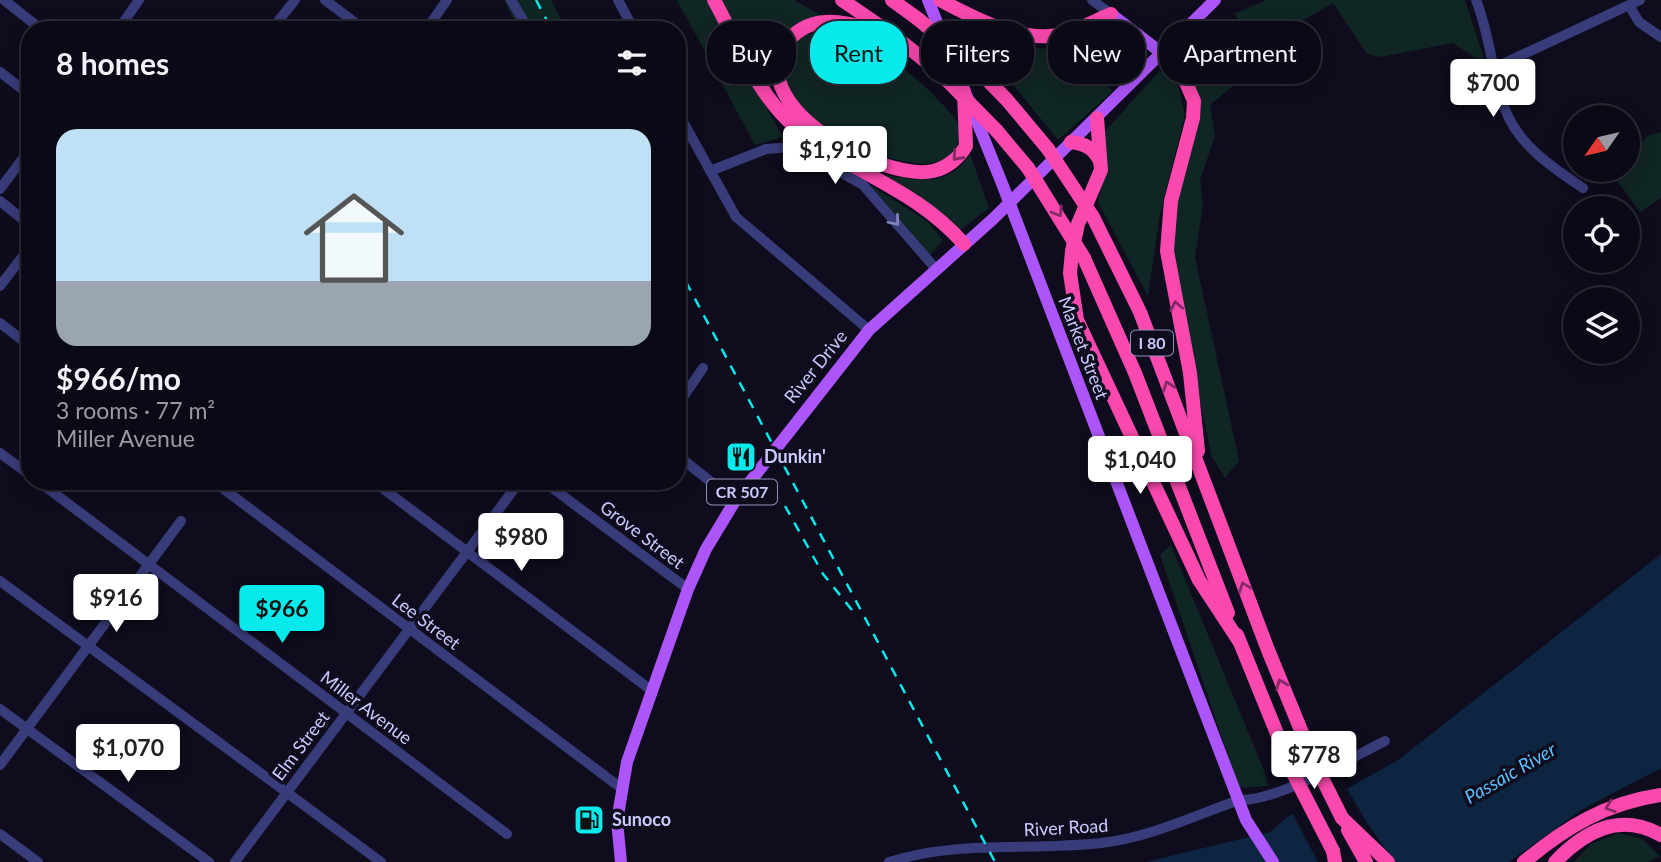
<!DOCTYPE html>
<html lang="en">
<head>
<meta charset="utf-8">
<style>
  body { margin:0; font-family:Lato,sans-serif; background:#181723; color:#f1f3f6; height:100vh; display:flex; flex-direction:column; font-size:26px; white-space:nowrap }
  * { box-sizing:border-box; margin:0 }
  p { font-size:23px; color:#999aa1 }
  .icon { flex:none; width:38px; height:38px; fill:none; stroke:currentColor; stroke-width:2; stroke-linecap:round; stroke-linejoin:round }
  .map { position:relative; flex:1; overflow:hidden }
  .side { position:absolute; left:21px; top:21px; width:665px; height:469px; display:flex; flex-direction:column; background:#0a0916; border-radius:28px; box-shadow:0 4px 18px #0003,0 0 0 2px #2a2a35 }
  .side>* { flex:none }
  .guide { position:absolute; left:707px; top:21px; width:665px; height:63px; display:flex; gap:14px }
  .needle { width:46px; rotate:236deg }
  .fabs { position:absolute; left:1563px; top:105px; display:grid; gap:14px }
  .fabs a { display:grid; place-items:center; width:77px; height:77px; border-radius:50%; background:#0a0916; box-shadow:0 4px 18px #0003,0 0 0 2px #2a2a35; font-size:35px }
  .price { position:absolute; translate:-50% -60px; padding:0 16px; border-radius:7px; background:#fff; color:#222; font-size:23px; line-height:46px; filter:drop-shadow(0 2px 4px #0008) }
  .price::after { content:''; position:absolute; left:50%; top:42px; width:21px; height:16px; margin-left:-10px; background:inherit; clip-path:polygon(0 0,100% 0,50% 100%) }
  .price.current { background:#08e9eb; color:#111 }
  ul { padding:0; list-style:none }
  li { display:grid; align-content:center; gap:14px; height:371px; padding:0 35px }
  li+li { border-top:2px solid #2a2a35 }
  li span { display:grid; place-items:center; height:217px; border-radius:21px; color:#555 }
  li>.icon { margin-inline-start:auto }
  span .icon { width:126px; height:126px; fill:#fffc; stroke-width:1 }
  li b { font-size:30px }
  h2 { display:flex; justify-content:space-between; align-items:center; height:84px; padding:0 35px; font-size:30px }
  .pill { padding:0 24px; border-radius:28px; background:#0a0916; box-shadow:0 4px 18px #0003,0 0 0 2px #2a2a35; font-size:24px; line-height:63px }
  .pill.current { background:#08e9eb; color:#111 }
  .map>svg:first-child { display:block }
  .green { fill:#102624 }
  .water { fill:#0d2540 }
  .pier { fill:#0e0c1d }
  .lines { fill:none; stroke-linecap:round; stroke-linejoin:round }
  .minor { stroke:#393c7a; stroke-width:10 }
  .major { stroke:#ac55f9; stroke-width:12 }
  .highway { stroke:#f949ae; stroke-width:14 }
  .rail { stroke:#08e9eb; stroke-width:2.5; stroke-dasharray:10 9; stroke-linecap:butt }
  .highway-bridge { stroke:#f949ae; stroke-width:14 }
  .oneway { stroke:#842a66 }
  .oneway2 { stroke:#8283bc }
  .labels { text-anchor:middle; stroke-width:7; stroke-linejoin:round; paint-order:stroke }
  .shield { fill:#0e0c1d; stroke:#9291ba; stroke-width:2 }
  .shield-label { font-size:16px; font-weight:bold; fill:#cbcafd }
  .street-label { font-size:18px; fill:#cbcafd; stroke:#0e0c1d }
  .poi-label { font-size:18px; font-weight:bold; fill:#cbcafd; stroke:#0e0c1d; text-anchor:start }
  .water-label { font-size:19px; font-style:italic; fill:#5cbff9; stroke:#0e0c1d }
</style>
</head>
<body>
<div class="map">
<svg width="1661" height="862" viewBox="0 0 1661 862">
  <rect width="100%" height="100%" fill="#0e0c1d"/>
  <!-- green -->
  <g class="green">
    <polygon points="504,0 551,0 567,30 519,30"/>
    <polygon points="677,0 706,0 783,137 755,145"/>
    <path d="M718,0H794L824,17C799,18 774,40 768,66C766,74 772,90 774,99Z"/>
    <polygon points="1266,0 1465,0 1486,65 1453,43 1380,57 1367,54 1333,3 1299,23 1268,56 1234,14"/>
    <polygon points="1221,29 1252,70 1210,105 1215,136 1200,180 1203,206 1195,257 1239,461 1225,478 1212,457 1173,276 1171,238 1196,92 1180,57 1200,31"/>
    <path d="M821,30C829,32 840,32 848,35C887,49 937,94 962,127C960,140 956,156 941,161C896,177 751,111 787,53C790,49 792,43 796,40C802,35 814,33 821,30Z"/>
    <polygon points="964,36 1016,49 1064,48 1076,53 1113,91 1058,140 1001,70"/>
    <polygon points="1159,71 1178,85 1185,115 1160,214 1148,296 1098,202 1104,176 1103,134"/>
    <polygon points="1661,132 1661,198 1640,212 1616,179 1623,170 1628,170 1628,163 1647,136"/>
    <path d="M970,154L989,208L960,230L920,196L885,175C918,180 949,188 970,154Z"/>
    <polygon points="870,185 927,221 943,240 930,255"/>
    <polygon points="1171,545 1265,773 1268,786 1239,788 1160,555"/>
    <polygon points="1619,833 1642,839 1660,856 1648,862 1574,862 1591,844"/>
  </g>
  <!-- water -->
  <polygon class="water" points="1661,554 1661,768 1581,810 1509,862 1145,862 1270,832 1288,816 1331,798 1398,760"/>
  <!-- pier -->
  <polygon class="pier" points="1345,785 1367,823 1395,862 1318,862 1291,811"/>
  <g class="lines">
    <!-- minor -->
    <g class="minor">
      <polyline points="4,0 42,30"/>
      <polyline points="325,0 365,30"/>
      <polyline points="511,0 529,30"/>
      <polyline points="618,0 634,30"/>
      <polyline points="1092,0 1111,14"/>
      <path d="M1476,0C1490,35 1492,74 1505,109C1518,145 1553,168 1583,188"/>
      <polyline points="1630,7 1639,22 1661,37"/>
      <polyline points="118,30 139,0"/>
      <polyline points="271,30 295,0"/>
      <polyline points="426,30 447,0"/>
      <polyline points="1494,68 1640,0"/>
      <polyline points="0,72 30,95"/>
      <polyline points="677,111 736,217 869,330"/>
      <polyline points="710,171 766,149 792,147 803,151 863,185 936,269"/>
      <polyline points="0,189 30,149"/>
      <polyline points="0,201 30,225"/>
      <polyline points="0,286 30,247"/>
      <polyline points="0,323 30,346"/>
      <polyline points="677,406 703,368"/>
      <polyline points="0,453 30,475"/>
      <polyline points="677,455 735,501"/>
      <polyline points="38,481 507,834"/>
      <polyline points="213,481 621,788"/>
      <polyline points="373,481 651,690"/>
      <polyline points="543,481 688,589"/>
      <polyline points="0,581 381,862"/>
      <polyline points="0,709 209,862"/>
      <polyline points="0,765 181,521"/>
      <polyline points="0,834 38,862"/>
      <polyline points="235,862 520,481"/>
      <path d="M889,862C958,840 1030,851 1101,843C1148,838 1194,816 1239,800C1275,802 1351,758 1385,741"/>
    </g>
    <!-- major -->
    <g class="major">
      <polyline points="928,0 1003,186 1246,820 1273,862"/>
      <polyline points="1111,14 1163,54"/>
      <polyline points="621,862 617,821 627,762 688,589 706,549 735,501 869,330 993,219 1215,0"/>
    </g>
    <!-- highway -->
    <g class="highway">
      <path d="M714,0C737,42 757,94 794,126C849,173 913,186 964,244"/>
      <polyline points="842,0 893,35 939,72"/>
      <polyline points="892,0 918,19"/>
      <path d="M940,0C970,16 1013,39 1049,36C1070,35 1092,22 1111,14"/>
      <path d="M893,35C872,31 846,20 825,22C808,23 793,32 785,46C745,109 885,182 933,171C947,168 959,158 966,146L964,92"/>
      <polyline points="1163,54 1181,71 1194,101 1193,118 1171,201 1167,251 1190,373 1198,451"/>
      <polyline points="970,62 1007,100 1048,149"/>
      <polyline points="1097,118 1101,170 1078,224 1072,251 1070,273 1077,320 1199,580 1239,641"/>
      <polyline points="997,131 1028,168"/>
      <path d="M1071,142C1086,144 1093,148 1100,161"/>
      <polyline points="1093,217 1140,312 1268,650 1314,762"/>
      <polyline points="1084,258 1135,373 1228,613"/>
      <polyline points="1237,635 1293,773"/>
      <polyline points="1342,818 1388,862"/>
      <polyline points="1348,830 1366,862"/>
      <polyline points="1333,851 1335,862"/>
      <path d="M1524,862C1566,827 1606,803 1661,795"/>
      <path d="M1555,862C1585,831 1619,812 1661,835"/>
    </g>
    <!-- rail -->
    <g class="rail">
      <polyline points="536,0 552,30"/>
      <polyline points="677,265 995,862"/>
      <polyline points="785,506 823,574 856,615"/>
    </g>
    <!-- highway-bridge -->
    <g class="highway-bridge">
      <polyline points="918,19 970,62"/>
      <polyline points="939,72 997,131"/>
      <polyline points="1048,149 1093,217"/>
      <polyline points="1028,168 1084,258"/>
      <polyline points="1314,762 1342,818"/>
      <polyline points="1293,773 1333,851"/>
    </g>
  </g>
  <!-- one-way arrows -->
  <defs><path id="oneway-chevron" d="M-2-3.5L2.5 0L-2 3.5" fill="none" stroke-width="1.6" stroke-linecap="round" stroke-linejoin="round" transform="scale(1.75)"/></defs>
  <g class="oneway">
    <use href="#oneway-chevron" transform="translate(957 156) rotate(132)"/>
    <use href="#oneway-chevron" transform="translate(1058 212) rotate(58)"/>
    <use href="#oneway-chevron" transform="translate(1176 306) rotate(-101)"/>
    <use href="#oneway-chevron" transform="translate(1168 386) rotate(-110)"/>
    <use href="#oneway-chevron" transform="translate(1244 587) rotate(-111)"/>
    <use href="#oneway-chevron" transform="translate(1281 684) rotate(-112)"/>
    <use href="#oneway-chevron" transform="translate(1610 807) rotate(160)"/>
  </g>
  <use class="oneway2" href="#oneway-chevron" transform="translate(895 221) rotate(50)"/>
  <!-- icons -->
  <defs>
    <g id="restaurant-square" transform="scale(1.575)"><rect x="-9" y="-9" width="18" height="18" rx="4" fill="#08e9eb" stroke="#0e0c1d"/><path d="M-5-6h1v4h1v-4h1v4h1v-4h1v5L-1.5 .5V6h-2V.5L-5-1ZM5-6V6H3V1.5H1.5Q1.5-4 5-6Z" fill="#111"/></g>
    <g id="fuel-square" transform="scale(1.575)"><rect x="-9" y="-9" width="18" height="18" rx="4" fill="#08e9eb" stroke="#0e0c1d"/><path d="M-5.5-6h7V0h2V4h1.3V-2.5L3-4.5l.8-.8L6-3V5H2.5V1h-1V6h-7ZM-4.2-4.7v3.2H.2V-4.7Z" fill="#111"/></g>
  </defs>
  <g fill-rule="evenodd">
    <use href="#restaurant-square" x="741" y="457"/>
    <use href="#fuel-square" x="589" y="820"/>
  </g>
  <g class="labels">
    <!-- shield labels -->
    <g class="shield">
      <rect x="1131" y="330.5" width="42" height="25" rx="5"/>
      <rect x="707" y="479.5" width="70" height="25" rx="5"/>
    </g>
    <g class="shield-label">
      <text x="1152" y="349">I 80</text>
      <text x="742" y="498">CR 507</text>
    </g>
    <!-- street labels -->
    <g class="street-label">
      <text transform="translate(1083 348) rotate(69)" y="6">Market Street</text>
      <text transform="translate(816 367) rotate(-51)" y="6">River Drive</text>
      <text transform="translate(642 535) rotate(37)" y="6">Grove Street</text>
      <text transform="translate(426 622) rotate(37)" y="6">Lee Street</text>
      <text transform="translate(366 708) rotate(37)" y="6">Miller Avenue</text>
      <text transform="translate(301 746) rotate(-53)" y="6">Elm Street</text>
      <text transform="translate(1066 828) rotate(-3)" y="6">River Road</text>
    </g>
    <!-- poi labels -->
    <g class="poi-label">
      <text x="764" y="463">Dunkin'</text>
      <text x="612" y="826">Sunoco</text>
    </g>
    <!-- water labels -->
    <g class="water-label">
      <text transform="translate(1510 773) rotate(-30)" y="7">Passaic River</text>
    </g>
  </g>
</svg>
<div class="fabs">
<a><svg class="needle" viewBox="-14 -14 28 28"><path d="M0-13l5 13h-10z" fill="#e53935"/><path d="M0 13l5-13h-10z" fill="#999aa1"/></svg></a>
<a><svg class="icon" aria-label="locate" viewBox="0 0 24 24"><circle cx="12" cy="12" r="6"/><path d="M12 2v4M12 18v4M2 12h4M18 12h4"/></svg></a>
<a><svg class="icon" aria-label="layers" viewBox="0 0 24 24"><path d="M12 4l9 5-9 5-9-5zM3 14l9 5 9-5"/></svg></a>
</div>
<b class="price" style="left:1493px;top:119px">$700</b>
<b class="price" style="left:835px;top:186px">$1,910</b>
<b class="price" style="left:1140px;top:496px">$1,040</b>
<b class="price" style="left:521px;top:573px">$980</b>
<b class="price" style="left:116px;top:634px">$916</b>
<b class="price current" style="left:282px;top:645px">$966</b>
<b class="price" style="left:128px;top:784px">$1,070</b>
<b class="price" style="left:1314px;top:791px">$778</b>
<div class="guide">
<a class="pill">Buy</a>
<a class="pill current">Rent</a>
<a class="pill">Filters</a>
<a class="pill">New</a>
<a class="pill">Apartment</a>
</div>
<section class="side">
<h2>8 homes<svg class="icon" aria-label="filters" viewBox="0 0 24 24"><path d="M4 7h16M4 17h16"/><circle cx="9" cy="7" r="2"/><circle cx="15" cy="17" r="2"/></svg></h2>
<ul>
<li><span style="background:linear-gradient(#bfe0f5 70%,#9aa5b1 0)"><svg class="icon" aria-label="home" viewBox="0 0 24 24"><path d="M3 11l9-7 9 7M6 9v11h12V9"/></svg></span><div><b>$966/mo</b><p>3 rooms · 77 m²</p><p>Miller Avenue</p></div></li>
</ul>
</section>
</div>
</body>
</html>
